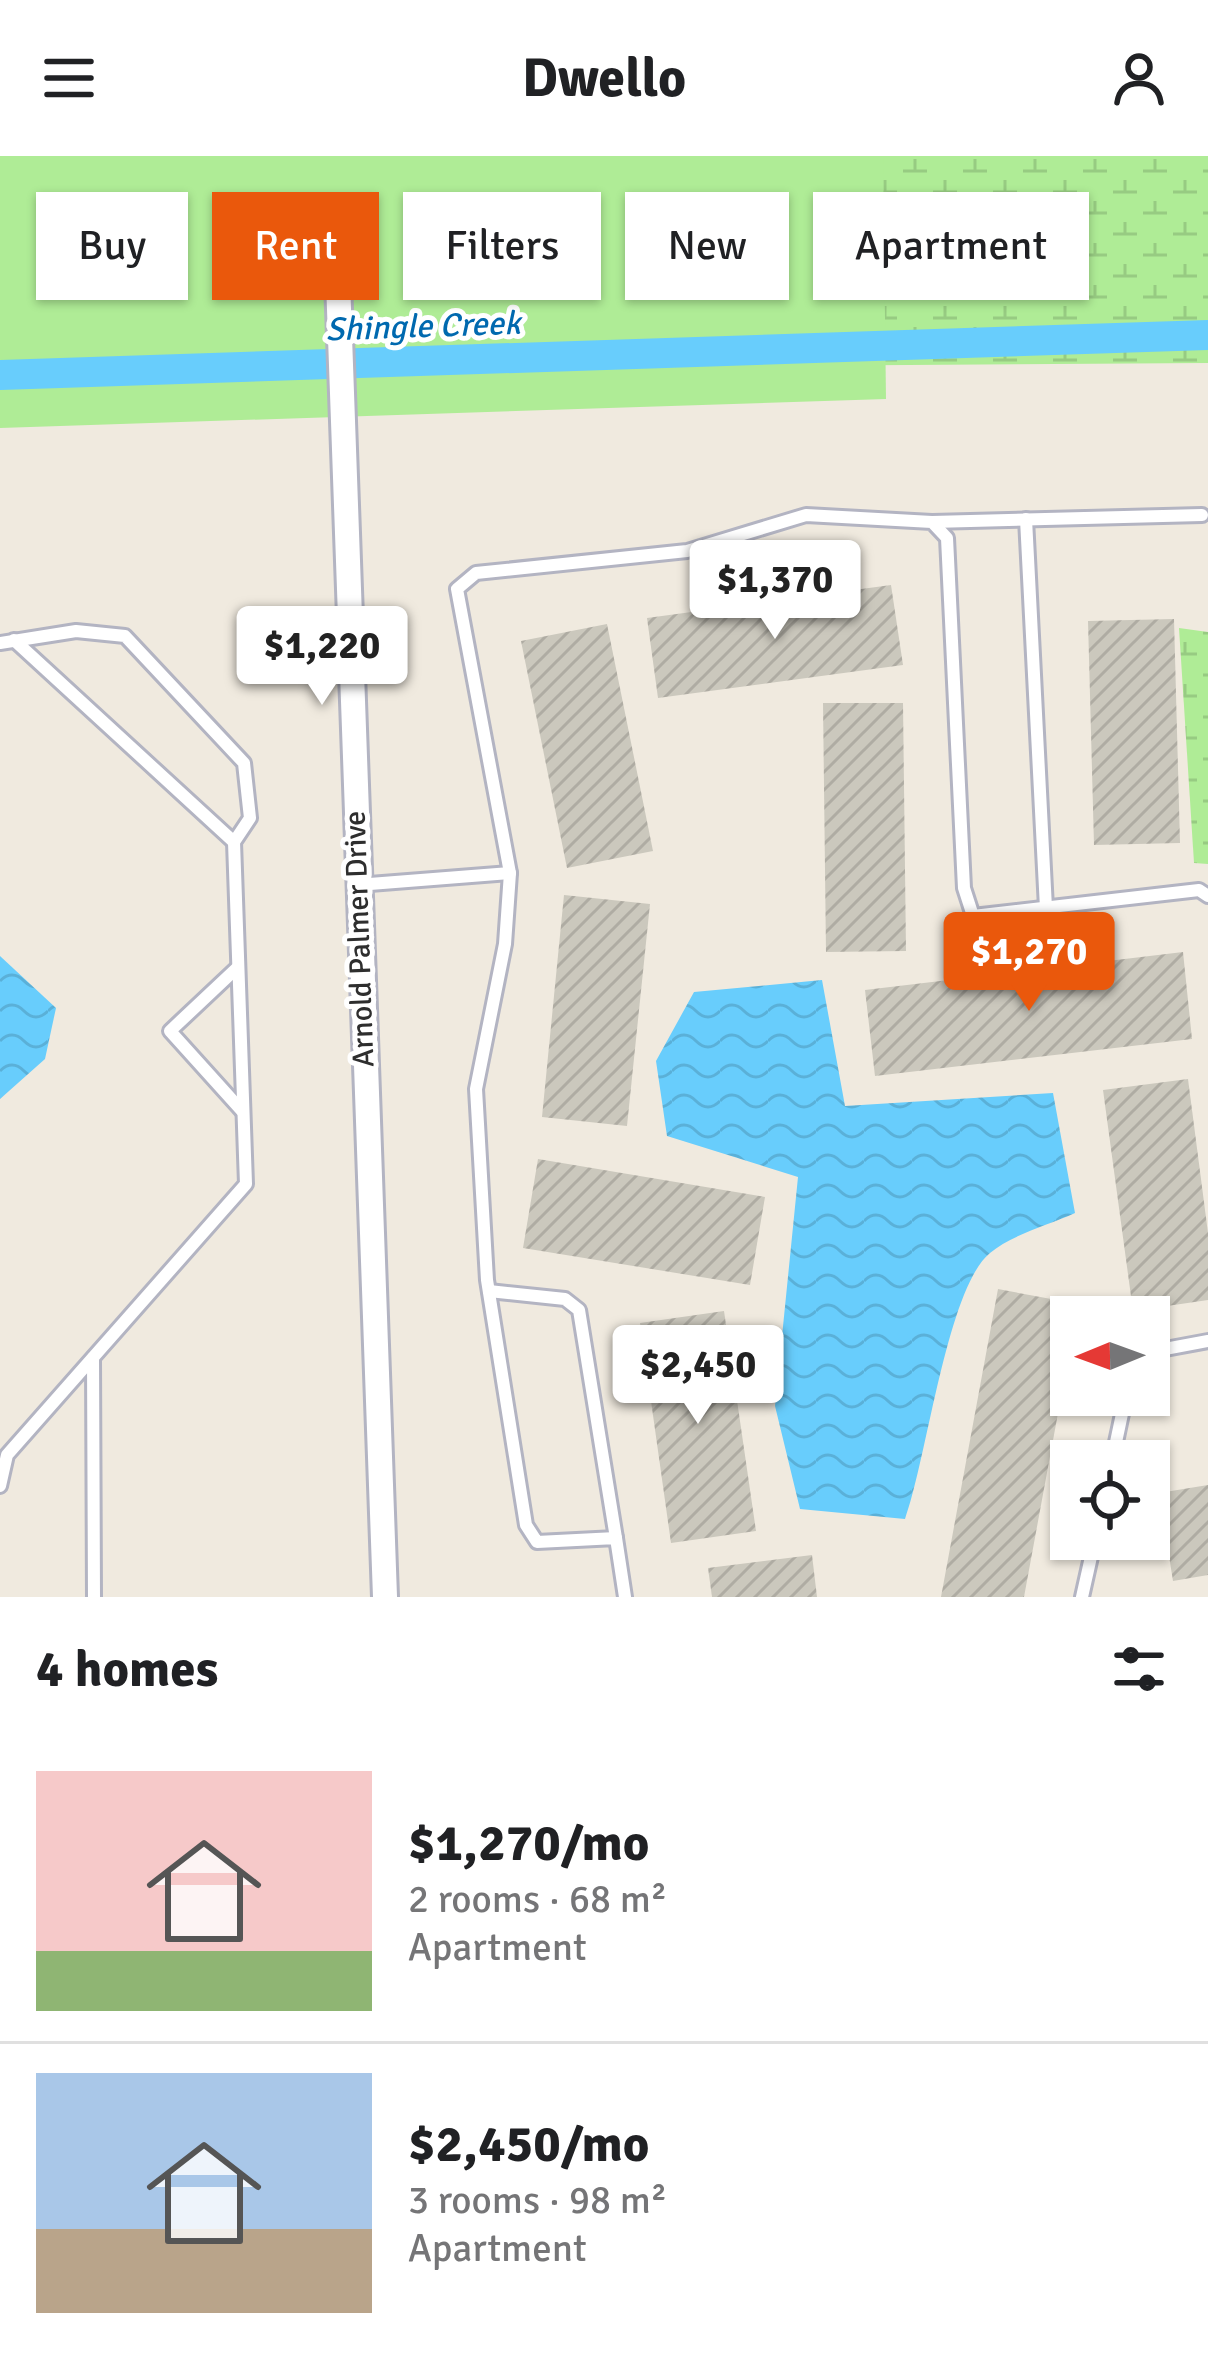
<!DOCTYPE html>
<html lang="en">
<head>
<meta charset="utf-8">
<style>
  body { margin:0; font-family:Signika,sans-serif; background:#f6f6f6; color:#202124; height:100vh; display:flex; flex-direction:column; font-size:45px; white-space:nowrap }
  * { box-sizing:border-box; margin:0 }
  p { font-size:39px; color:#757577 }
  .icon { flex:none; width:66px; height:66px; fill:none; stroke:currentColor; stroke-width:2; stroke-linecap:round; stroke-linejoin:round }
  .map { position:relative; height:1441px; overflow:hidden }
  .details { display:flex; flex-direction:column; background:#fff; flex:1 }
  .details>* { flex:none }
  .guide { position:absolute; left:36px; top:36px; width:1137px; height:108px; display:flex; gap:24px }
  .needle { width:78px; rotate:269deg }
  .buttons { position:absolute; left:1050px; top:1140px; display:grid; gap:24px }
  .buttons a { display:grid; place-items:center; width:120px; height:120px; border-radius:0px; background:#fff; box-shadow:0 3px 9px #0004; font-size:60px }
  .price { position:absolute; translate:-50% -102px; padding:0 27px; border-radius:12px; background:#fff; color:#222; font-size:39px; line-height:78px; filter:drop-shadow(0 3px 6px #0008) }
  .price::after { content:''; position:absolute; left:50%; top:72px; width:36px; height:27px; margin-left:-18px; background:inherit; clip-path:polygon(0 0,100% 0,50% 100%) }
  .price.active { background:#ea580c; color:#fff }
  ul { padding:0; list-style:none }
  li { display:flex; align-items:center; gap:36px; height:300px; padding:0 36px }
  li+li { border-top:3px solid #e0e0e0 }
  li span { display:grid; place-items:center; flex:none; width:336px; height:240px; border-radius:0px; color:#555 }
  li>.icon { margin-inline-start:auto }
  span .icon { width:144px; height:144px; fill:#fffc; stroke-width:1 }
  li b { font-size:51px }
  h2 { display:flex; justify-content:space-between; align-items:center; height:144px; padding:0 36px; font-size:51px }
  .tag { padding:0 42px; border-radius:0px; background:#fff; box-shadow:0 3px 9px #0004; font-size:42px; line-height:108px }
  .tag.active { background:#ea580c; color:#fff }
  header { display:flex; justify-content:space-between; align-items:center; height:156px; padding:0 36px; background:#fff; font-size:54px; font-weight:700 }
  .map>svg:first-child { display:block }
  .wetland { fill:url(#wetland-marsh) }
  .park { fill:#afec96 }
  .water { fill:url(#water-waves) }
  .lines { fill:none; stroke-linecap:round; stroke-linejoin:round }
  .canal { stroke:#68cdfc; stroke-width:30 }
  .building { fill:url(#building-hatch) }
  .service-casing { stroke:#b3b4c2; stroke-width:18 }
  .minor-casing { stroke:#b3b4c2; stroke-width:30 }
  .service { stroke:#fff; stroke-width:12 }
  .minor { stroke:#fff; stroke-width:24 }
  .labels { text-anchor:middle; stroke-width:10; stroke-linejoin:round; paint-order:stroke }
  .street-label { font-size:30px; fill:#2e2e2e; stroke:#fff }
  .water-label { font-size:33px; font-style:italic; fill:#0069af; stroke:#fff }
</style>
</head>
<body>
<header><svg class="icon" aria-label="menu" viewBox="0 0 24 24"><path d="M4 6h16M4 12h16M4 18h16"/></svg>Dwello<svg class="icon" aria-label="person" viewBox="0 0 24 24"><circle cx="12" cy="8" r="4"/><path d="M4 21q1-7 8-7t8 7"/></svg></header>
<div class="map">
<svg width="1208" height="1441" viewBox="0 0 1208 1441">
  <defs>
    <pattern id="wetland-marsh" width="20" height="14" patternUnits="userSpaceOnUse" patternTransform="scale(3)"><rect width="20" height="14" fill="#afec96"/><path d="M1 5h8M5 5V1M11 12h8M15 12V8" fill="none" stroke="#97cb82"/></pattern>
    <pattern id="water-waves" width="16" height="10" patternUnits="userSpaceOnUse" patternTransform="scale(3)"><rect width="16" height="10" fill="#68cdfc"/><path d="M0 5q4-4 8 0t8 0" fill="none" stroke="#5ab0d8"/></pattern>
    <pattern id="building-hatch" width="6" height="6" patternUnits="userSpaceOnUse" patternTransform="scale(3)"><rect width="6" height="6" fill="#cbc8bd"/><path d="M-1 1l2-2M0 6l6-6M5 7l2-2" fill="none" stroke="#afaca3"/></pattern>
  </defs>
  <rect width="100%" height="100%" fill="#f0eadf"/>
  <!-- wetland -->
  <g class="wetland">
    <polygon points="0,0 1208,0 1208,207 0,215"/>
    <polygon points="1179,472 1208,476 1208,708 1194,707"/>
  </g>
  <!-- park -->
  <polygon class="park" points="0,0 883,0 886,243 0,272"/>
  <!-- water -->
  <g class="water">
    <polygon points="0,800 56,852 45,903 0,943"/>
    <path d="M822,824L845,950L1053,937L1075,1057C1049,1069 1011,1079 990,1097C947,1132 927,1303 905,1363L800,1353L775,1250L798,1021L667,980L656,905L694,836Z"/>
  </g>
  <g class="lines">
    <!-- canal -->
    <polyline class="canal" points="0,219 1208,179"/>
  </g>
  <!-- building -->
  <g class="building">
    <polygon points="891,429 903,509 658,542 647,462"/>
    <polygon points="1174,463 1180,687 1094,689 1088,465"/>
    <polygon points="607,468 653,695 567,712 521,485"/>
    <polygon points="823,547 903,547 906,795 826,796"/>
    <polygon points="564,739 650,748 627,970 542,961"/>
    <polygon points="1183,796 1192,883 875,920 865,834"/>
    <polygon points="1188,923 1208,1077 1208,1144 1133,1155 1103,934"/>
    <polygon points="538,1003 765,1041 750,1129 523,1092"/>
    <polygon points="998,1133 1078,1148 1071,1161 1071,1187 1024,1441 941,1441"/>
    <polygon points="724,1155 756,1375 671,1387 640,1167"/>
    <polygon points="1208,1329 1208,1419 1173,1425 1159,1337"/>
    <polygon points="812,1399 817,1441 712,1441 708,1412"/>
  </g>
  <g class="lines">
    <!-- service casing -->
    <g class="service-casing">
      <g id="service">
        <polyline points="1026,363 1046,752"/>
        <polyline points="932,366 1202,359"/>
        <polyline points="14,484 234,686"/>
        <polyline points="0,487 76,475 125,480 244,607 250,662 234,686 246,1028 7,1299 0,1330"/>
        <polyline points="357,729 510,717"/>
        <polyline points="238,811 170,875 243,956"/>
        <polyline points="489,1135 565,1143 579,1154 616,1382"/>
        <polyline points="1149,1196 1208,1185"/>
        <polyline points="93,1202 94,1441"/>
        <polyline points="1112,1305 1126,1239"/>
        <polyline points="625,1441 616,1382 537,1386 526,1369 487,1124 476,933 505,788 510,717 457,433 476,417 687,395 806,359 932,366 947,382 964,732 973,760 1199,734 1208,740"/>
        <polyline points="1082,1441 1095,1383"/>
      </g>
    </g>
    <!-- minor casing -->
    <g class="minor-casing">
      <polyline id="minor" points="338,125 385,1441"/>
    </g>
    <!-- service -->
    <use href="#service" class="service"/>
    <!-- minor -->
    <use href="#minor" class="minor"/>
  </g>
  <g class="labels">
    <!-- street labels -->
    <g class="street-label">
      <text transform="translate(359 783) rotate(-92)" y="10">Arnold Palmer Drive</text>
    </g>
    <!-- water labels -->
    <g class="water-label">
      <text transform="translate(423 169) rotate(-2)" y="12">Shingle Creek</text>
    </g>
  </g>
</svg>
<div class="buttons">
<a><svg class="needle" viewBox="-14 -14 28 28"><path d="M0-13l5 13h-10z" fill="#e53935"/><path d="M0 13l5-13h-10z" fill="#757577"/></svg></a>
<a><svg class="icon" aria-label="locate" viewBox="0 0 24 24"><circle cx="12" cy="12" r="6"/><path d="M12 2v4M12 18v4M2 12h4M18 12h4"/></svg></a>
</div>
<b class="price" style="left:775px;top:486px">$1,370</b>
<b class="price" style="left:322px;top:552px">$1,220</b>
<b class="price active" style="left:1029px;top:858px">$1,270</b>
<b class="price" style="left:698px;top:1271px">$2,450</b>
<div class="guide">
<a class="tag">Buy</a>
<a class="tag active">Rent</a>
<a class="tag">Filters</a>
<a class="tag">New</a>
<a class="tag">Apartment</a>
</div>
</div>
<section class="details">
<h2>4 homes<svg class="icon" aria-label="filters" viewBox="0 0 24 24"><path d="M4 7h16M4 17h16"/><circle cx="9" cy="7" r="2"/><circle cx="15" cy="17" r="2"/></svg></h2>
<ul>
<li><span style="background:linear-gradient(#f6c9c9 75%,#8fb573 0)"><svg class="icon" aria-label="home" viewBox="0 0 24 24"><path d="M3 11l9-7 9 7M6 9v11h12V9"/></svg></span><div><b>$1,270/mo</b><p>2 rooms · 68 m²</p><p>Apartment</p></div></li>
<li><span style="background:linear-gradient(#a9c7e8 65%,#b9a48a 0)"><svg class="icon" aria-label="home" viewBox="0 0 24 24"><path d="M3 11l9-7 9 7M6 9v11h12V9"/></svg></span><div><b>$2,450/mo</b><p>3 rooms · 98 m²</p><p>Apartment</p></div></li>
</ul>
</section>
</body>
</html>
